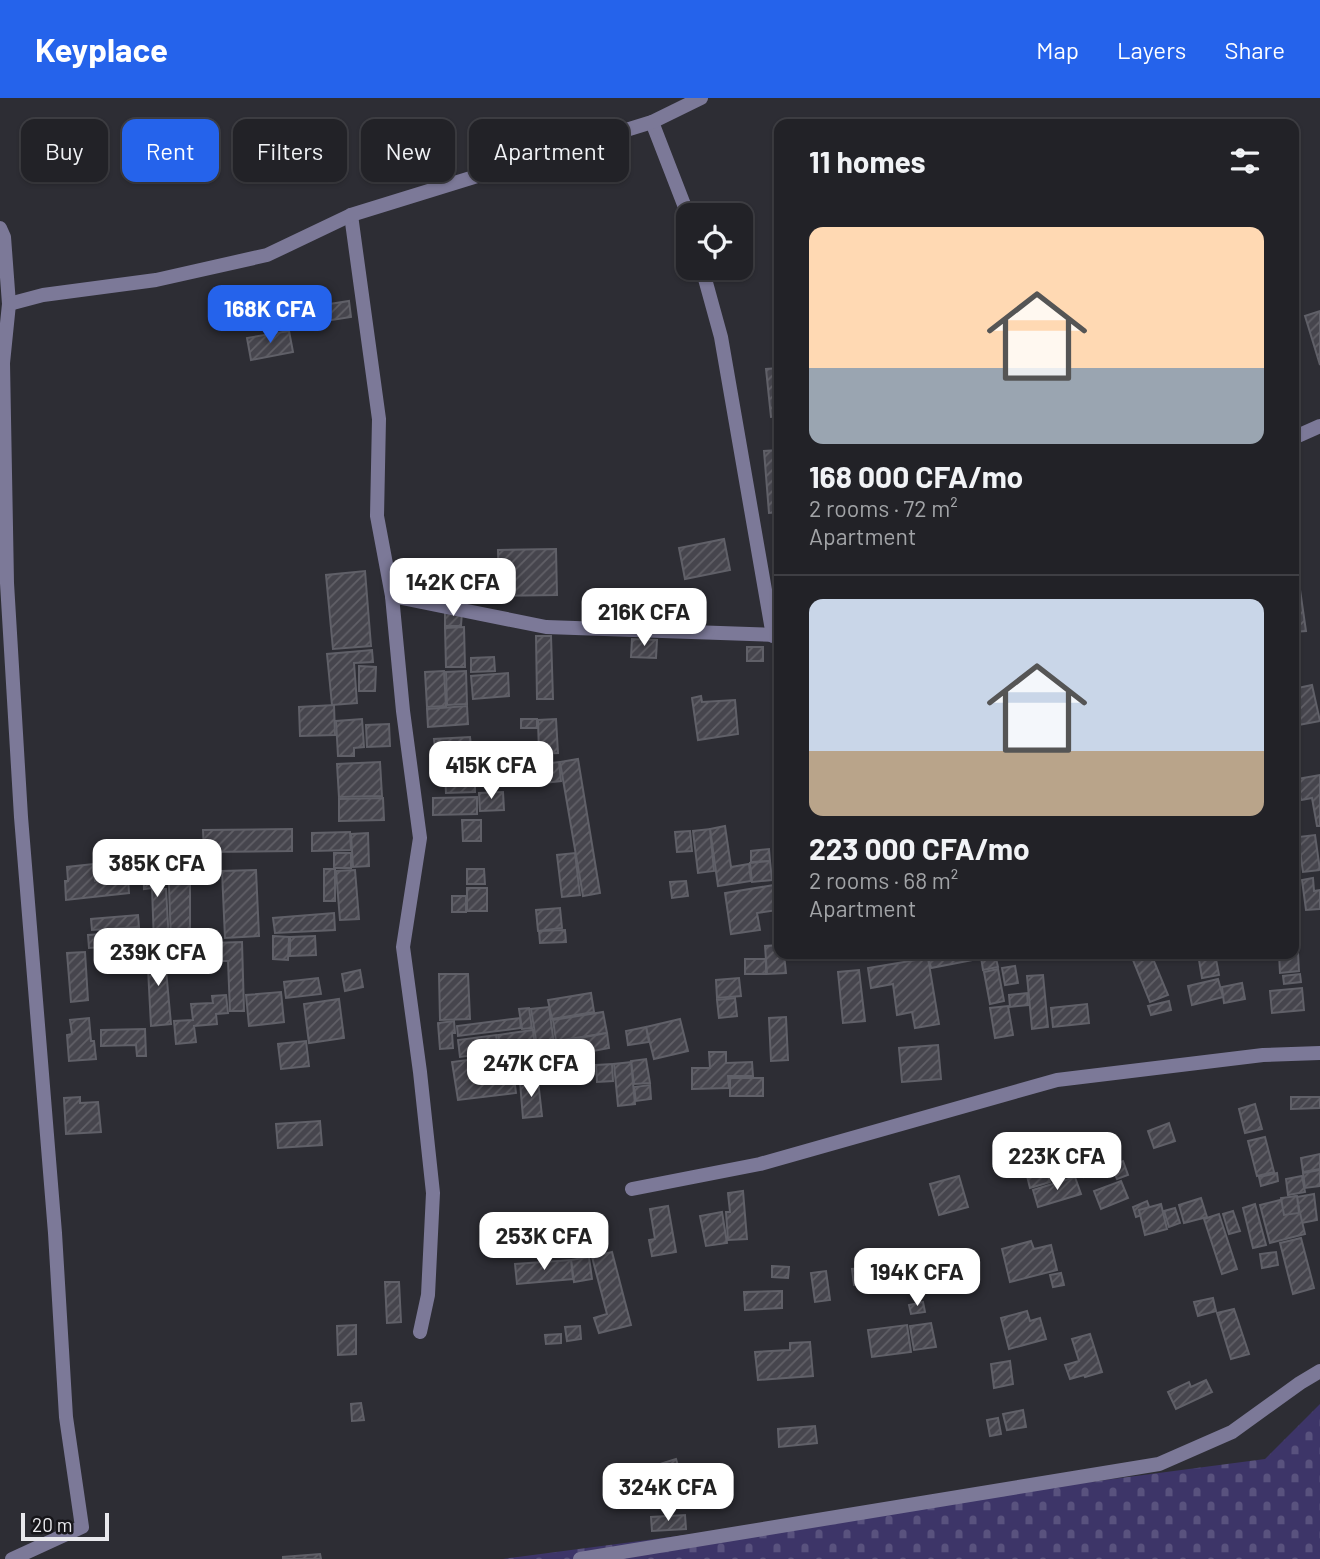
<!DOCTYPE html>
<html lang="en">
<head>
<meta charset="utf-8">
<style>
  body { margin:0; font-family:Barlow,sans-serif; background:#2a2a2f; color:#f1f3f6; height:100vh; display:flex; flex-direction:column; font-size:26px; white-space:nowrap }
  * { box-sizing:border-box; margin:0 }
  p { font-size:23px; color:#a2a4a7 }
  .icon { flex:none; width:38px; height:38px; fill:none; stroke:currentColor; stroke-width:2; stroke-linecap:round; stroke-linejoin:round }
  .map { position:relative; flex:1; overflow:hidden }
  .side { position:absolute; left:774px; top:21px; width:525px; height:840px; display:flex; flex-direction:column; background:#222227; border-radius:14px; box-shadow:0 2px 5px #0004,0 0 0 2px #3f3f44 }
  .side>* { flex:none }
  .banner { position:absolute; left:21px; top:21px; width:648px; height:63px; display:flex; gap:14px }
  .buttons { position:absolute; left:676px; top:105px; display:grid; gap:14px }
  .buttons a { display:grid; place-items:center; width:77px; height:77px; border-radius:14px; background:#222227; box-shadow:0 2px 5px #0004,0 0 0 2px #3f3f44; font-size:35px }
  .scale { position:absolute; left:21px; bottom:18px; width:88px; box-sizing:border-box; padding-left:7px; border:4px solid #e9e9ed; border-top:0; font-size:19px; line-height:24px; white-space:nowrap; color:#e9e9ed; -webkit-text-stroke:5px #161519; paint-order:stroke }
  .price { position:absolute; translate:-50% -60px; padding:0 16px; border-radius:14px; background:#fff; color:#222; font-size:23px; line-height:46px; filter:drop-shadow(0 2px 4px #0008) }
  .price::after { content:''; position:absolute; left:50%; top:42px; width:21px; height:16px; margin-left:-10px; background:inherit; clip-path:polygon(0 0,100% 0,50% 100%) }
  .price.on { background:#2563eb; color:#fff }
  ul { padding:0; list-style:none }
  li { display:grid; align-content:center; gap:14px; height:371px; padding:0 35px }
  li+li { border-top:2px solid #3f3f44 }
  li span { display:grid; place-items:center; height:217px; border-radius:14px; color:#555 }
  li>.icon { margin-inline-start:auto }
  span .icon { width:126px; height:126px; fill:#fffc; stroke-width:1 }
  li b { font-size:30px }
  h2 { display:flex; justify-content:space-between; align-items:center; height:84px; padding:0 35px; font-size:30px }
  .pill { padding:0 24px; border-radius:14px; background:#222227; box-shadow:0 2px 5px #0004,0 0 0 2px #3f3f44; font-size:24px; line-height:63px }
  .pill.on { background:#2563eb; color:#fff }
  header { display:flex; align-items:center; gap:42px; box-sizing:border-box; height:98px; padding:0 35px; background:#2563eb; color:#fff }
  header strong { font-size:33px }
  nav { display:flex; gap:38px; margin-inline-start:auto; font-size:24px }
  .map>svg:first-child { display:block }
  .cemetery { fill:url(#cemetery-stones) }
  .building { fill:url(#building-hatch); stroke:#606068; stroke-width:2 }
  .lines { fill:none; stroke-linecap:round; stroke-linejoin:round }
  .street { stroke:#7c7998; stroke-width:14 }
</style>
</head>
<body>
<header>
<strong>Keyplace</strong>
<nav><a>Map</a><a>Layers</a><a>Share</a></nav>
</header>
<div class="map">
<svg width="1320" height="1461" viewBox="0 0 1320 1461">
  <defs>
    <pattern id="cemetery-stones" width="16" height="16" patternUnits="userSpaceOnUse" patternTransform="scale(1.75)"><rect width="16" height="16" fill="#3d3568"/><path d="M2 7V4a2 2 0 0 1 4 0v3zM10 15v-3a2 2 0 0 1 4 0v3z" fill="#59527e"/></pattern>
    <pattern id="building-hatch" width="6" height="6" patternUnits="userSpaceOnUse" patternTransform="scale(1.75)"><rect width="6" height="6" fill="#46454d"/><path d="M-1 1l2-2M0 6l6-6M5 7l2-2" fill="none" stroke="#616067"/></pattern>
  </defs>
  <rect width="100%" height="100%" fill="#2d2d34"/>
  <!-- cemetery -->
  <polygon class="cemetery" points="1320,1306 1320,1461 503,1461 1265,1361"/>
  <!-- building -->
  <g class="building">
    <polygon points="349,203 351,219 312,225 310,209"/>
    <polygon points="1320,213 1320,267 1305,218"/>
    <polygon points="289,233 293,254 251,262 247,240"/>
    <polygon points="779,270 779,318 771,319 766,271"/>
    <polygon points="779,352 779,414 769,415 764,353"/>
    <polygon points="724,441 730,472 685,481 679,450"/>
    <polygon points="556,451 557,497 499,498 498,452"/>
    <polygon points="365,473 371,548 333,551 326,477"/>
    <polygon points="1298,478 1306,533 1293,534 1293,479"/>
    <polygon points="445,512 462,513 461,528 445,528"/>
    <polygon points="464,529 465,569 446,569 445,530"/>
    <polygon points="536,538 551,538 553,601 537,601"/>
    <polygon points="632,541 657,542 656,560 631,559"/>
    <rect x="747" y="549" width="16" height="14"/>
    <polygon points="372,552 373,564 354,565 357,605 332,607 327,556"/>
    <polygon points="494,559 495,573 471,574 471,560"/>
    <polygon points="359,568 376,569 375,593 359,593"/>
    <polygon points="444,573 446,608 427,609 425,574"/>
    <polygon points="466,573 467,606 447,607 446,574"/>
    <polygon points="508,575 509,598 473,601 471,578"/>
    <polygon points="1312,587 1320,623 1293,628 1293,591"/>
    <polygon points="701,598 702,604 735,602 738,636 698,642 692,600"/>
    <polygon points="334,607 335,637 300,638 299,609"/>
    <polygon points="467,608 468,626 428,629 427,611"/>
    <polygon points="362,621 364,649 354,650 354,658 338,658 336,623"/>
    <rect x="521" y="621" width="16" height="9"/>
    <polygon points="556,621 558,655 539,656 538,622"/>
    <polygon points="389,626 390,648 367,649 366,627"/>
    <polygon points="470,639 471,647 435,650 434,641"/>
    <polygon points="473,651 474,674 445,675 445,667 435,667 434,653"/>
    <polygon points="527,656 540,656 540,672 528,672"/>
    <polygon points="578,661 600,795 583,798 560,664"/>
    <polygon points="380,664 382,698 339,699 337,666"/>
    <polygon points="559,664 561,683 544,685 542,666"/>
    <polygon points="541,673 542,686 529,687 528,674"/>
    <polygon points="475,675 475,694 446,695 445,676"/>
    <polygon points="1320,677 1320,728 1317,728 1312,700 1301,702 1297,681"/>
    <polygon points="503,694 504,712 480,713 479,695"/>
    <polygon points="477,699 477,716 433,717 433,700"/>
    <polygon points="383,700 384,722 339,723 339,701"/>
    <polygon points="462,722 481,722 481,743 463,743"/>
    <polygon points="725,728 731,769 749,766 751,783 718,788 710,731"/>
    <polygon points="292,731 292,753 204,754 203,732"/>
    <polygon points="710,731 714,773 698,775 693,733"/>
    <polygon points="690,733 692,753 677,754 675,734"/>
    <polygon points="350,734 351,752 312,753 312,735"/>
    <polygon points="368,735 369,768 353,769 351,736"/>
    <polygon points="1315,737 1320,772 1303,774 1298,739"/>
    <polygon points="769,751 770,763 751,764 751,753"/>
    <rect x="334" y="755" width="17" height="15"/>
    <polygon points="575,755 580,797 562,799 557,757"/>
    <polygon points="190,758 190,841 171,844 168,760"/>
    <polygon points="162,761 163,791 166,791 169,844 154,845 152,790 144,791 143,762"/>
    <polygon points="770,763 772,782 752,784 750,765"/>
    <polygon points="93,766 95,783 128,779 129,795 66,802 65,783 68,783 67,769"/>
    <rect x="324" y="771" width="11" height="32"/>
    <polygon points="467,771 484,771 485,786 467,786"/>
    <polygon points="256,772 259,838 225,840 222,773"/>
    <polygon points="355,772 359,821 340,822 336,773"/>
    <polygon points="1313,780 1314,793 1320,792 1320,811 1306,812 1302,782"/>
    <polygon points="686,783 688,798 672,800 670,784"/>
    <polygon points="774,787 778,812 757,815 760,832 731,836 725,795"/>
    <rect x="467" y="790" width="20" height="23"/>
    <rect x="452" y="798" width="14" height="16"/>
    <polygon points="1293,799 1295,799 1299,873 1280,875 1279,856 1293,856"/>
    <polygon points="560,810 562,830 538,833 536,812"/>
    <polygon points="334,815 335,832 275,835 273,820"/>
    <polygon points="138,817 139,829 92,832 91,821"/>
    <polygon points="565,832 566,844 540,845 539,833"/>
    <polygon points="150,833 151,846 89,850 88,837"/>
    <polygon points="273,838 289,839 288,862 273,861"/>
    <polygon points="315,838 316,857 290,858 290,839"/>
    <polygon points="242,844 244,913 230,913 228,863 211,863 210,845"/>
    <polygon points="779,847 779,856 784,856 786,875 767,876 765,848"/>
    <polygon points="164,850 171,926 151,928 147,851"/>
    <polygon points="85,854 88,902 71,904 67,855"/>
    <polygon points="937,856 977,856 978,861 931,870 928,858"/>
    <polygon points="995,856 998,869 983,872 981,859"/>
    <polygon points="1003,856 1039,856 1039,859 1004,862"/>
    <polygon points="1134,856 1151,856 1168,897 1150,904 1131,857"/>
    <polygon points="1198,856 1215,856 1219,877 1202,880"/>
    <polygon points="928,860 939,926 915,930 912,914 897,917 893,886 871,890 868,870"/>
    <rect x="745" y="861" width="21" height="15"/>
    <polygon points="1015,868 1018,885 1005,887 1002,870"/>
    <polygon points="998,871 1004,903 990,906 984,874"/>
    <polygon points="360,872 363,889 345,893 342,876"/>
    <polygon points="859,872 865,923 843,925 838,874"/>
    <polygon points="439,876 468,876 470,921 440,922"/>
    <polygon points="1300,876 1301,884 1284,886 1283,878"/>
    <polygon points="1043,877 1048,929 1032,931 1027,878"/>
    <polygon points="318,880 321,896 286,900 284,884"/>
    <polygon points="739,880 741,898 717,900 716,882"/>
    <polygon points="1218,881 1223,899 1192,907 1188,888"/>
    <polygon points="1242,885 1245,901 1224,905 1222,889"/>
    <polygon points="1302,890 1304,912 1272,915 1270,893"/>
    <polygon points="281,894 284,924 249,928 246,897"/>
    <polygon points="591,895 594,914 552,921 548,902"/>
    <polygon points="1027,895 1028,907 1010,909 1009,897"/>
    <polygon points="226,897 228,915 216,916 217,926 194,928 196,944 176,946 174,923 193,922 191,906 213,905 212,898"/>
    <polygon points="735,900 737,918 719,920 717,902"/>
    <polygon points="339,901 344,940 309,945 304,906"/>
    <polygon points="1169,903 1171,912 1151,917 1148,908"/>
    <polygon points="1087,906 1089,925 1053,929 1051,910"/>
    <polygon points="1008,908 1013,937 995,940 990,910"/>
    <polygon points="549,909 554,946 537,948 531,911"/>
    <polygon points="529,910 532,930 522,931 519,911"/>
    <polygon points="603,914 607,935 556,943 553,922"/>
    <polygon points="786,919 788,962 771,963 769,920"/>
    <polygon points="89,920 91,943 94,943 96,961 69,963 67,937 72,936 70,922"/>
    <polygon points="520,920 521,930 458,938 457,928"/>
    <polygon points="680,921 688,953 654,961 646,929"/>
    <polygon points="454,923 455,935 452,935 453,950 440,951 438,925"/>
    <polygon points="646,929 649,944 628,947 626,933"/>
    <polygon points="145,931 146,958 137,958 136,947 101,948 101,932"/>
    <polygon points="533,932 535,949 501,954 498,937"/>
    <polygon points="607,935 609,950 577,956 574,941"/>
    <polygon points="496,937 499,954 460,959 458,942"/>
    <polygon points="306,943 309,968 281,971 278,946"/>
    <polygon points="938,947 941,981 902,984 899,950"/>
    <polygon points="709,954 726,954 726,965 752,964 753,978 728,978 729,990 692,991 692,970 710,970"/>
    <polygon points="511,956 516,995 458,1002 452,964"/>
    <polygon points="646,961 650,985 634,986 631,963"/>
    <polygon points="631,964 635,1006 618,1008 614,966"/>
    <polygon points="612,966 613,983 597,984 596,967"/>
    <rect x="730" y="980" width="33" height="18"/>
    <polygon points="538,982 542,1018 523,1020 520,984"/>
    <polygon points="650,987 651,1001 636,1003 634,989"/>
    <polygon points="80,999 80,1005 98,1004 101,1034 66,1036 64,1000"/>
    <polygon points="1291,999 1320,999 1320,1010 1291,1011"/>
    <polygon points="1255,1006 1262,1031 1245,1035 1239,1011"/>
    <polygon points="320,1023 322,1047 278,1050 276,1026"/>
    <polygon points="1169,1025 1175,1043 1154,1050 1148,1033"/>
    <polygon points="1265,1039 1274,1074 1257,1078 1248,1043"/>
    <polygon points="1036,1040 1046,1070 1028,1076 1018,1046"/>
    <polygon points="1320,1056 1320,1071 1303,1074 1301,1060"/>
    <polygon points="1095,1059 1100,1075 1084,1079 1080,1063"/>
    <polygon points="1123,1063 1128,1077 1117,1081 1111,1068"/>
    <polygon points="1046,1072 1050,1084 1030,1090 1027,1078"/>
    <polygon points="1320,1072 1320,1088 1305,1090 1303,1075"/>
    <polygon points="1277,1075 1278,1083 1261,1088 1259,1079"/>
    <polygon points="959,1078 968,1109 939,1117 930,1086"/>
    <polygon points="1302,1078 1305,1094 1288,1097 1286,1081"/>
    <polygon points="1075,1079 1081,1096 1038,1109 1033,1092"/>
    <polygon points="1121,1083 1128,1100 1101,1111 1094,1093"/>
    <polygon points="743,1093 747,1141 728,1142 726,1114 730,1114 728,1095"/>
    <polygon points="1314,1096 1317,1122 1301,1125 1297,1099"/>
    <polygon points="1296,1098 1305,1136 1270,1145 1260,1107"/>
    <polygon points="1297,1098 1299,1115 1284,1117 1281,1100"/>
    <polygon points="1201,1100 1207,1119 1184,1125 1179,1107"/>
    <polygon points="1147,1103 1151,1114 1136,1119 1133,1109"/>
    <polygon points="1161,1106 1167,1131 1145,1137 1139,1112"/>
    <polygon points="1255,1106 1266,1147 1253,1150 1243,1110"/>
    <polygon points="668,1108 676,1154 652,1158 649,1142 655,1141 650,1111"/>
    <polygon points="1175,1110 1180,1125 1169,1129 1164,1113"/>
    <polygon points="1233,1113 1240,1133 1229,1136 1223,1116"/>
    <polygon points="722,1114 727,1145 706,1148 700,1118"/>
    <polygon points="1219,1116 1237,1171 1222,1176 1204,1121"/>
    <polygon points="1301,1140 1314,1190 1293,1196 1280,1145"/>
    <polygon points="1031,1143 1034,1151 1051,1147 1057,1172 1010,1184 1002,1151"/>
    <polygon points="612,1154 631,1227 599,1235 594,1220 607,1216 592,1159"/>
    <polygon points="1276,1154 1278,1167 1262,1170 1260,1156"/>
    <polygon points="589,1159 592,1181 574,1184 571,1162"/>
    <polygon points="571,1162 573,1181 517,1186 515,1166"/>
    <polygon points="772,1168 789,1169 788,1180 772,1179"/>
    <polygon points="871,1169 873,1185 854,1187 852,1171"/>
    <polygon points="826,1173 830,1202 815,1204 811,1175"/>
    <polygon points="1061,1175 1064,1187 1053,1189 1050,1177"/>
    <polygon points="385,1184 399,1184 401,1224 387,1225"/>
    <polygon points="782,1193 782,1210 745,1212 744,1194"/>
    <polygon points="1213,1200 1216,1213 1198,1218 1194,1204"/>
    <polygon points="923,1204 925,1214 911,1216 909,1207"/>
    <polygon points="1234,1211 1249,1256 1231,1261 1217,1215"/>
    <polygon points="1027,1213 1030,1223 1040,1220 1046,1241 1009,1251 1001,1220"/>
    <polygon points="931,1225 936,1249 914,1252 910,1228"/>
    <polygon points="356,1227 356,1256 338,1257 337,1228"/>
    <polygon points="907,1227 911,1254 872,1259 868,1232"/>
    <polygon points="580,1228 581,1241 567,1243 565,1229"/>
    <polygon points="561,1236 561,1245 546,1246 545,1237"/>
    <polygon points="1090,1236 1102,1274 1085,1279 1084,1277 1070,1281 1065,1267 1079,1263 1072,1241"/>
    <polygon points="810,1244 813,1278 758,1282 755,1254 790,1252 790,1245"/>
    <polygon points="1010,1263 1013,1286 994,1290 991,1266"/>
    <polygon points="1206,1282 1212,1294 1176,1311 1168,1294 1189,1284 1191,1289"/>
    <polygon points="361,1305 364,1322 352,1323 351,1306"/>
    <polygon points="1023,1312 1026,1329 1007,1332 1003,1316"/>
    <polygon points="998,1320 1001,1336 990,1338 987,1322"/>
    <polygon points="815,1328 817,1345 779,1349 778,1331"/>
    <polygon points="676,1361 688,1400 668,1406 657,1367"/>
    <polygon points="685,1417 686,1431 652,1433 651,1419"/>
    <polygon points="320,1456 321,1461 283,1461 283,1459"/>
  </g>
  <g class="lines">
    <!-- street -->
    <g class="street">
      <polyline points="652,24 688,117"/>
      <polyline points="351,117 379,321 377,418 392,498 403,613 420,740 403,849 420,974 433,1095 428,1197 420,1234"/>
      <polyline points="0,130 4,139 9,206 3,265 7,485 21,719 55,1135 66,1319 82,1429 12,1461"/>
      <polyline points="702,170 721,239 773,538"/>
      <polyline points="9,206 43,197 156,182 267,157 351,117 652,24 701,0"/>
      <polyline points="1293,340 1320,328"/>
      <polyline points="392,498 546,529 779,537"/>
      <polyline points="632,1091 760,1066 1057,982 1263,957 1320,955"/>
      <polyline points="580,1461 1159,1366 1232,1334 1300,1285 1320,1273"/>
    </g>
  </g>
</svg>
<div class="buttons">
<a><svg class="icon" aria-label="locate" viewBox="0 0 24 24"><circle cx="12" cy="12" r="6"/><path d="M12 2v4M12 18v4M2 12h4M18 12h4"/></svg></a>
</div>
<div class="scale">20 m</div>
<b class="price on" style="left:270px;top:247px">168K CFA</b>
<b class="price" style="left:453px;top:520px">142K CFA</b>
<b class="price" style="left:644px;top:550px">216K CFA</b>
<b class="price" style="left:491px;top:703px">415K CFA</b>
<b class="price" style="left:157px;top:801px">385K CFA</b>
<b class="price" style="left:158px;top:890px">239K CFA</b>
<b class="price" style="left:531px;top:1001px">247K CFA</b>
<b class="price" style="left:1057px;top:1094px">223K CFA</b>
<b class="price" style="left:544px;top:1174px">253K CFA</b>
<b class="price" style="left:917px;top:1210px">194K CFA</b>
<b class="price" style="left:668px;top:1425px">324K CFA</b>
<div class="banner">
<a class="pill">Buy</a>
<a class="pill on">Rent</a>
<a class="pill">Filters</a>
<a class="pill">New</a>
<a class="pill">Apartment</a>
</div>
<section class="side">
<h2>11 homes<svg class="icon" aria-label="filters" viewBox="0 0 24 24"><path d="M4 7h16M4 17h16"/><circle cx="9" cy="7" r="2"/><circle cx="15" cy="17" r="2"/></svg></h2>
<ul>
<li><span style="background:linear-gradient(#ffd9b3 65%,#9aa5b1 0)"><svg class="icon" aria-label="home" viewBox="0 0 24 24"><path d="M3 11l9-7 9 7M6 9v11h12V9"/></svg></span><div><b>168 000 CFA/mo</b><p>2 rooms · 72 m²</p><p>Apartment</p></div></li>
<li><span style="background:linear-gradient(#c9d6e8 70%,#b9a48a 0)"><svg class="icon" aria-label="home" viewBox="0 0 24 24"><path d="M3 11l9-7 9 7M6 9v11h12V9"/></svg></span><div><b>223 000 CFA/mo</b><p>2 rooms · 68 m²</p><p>Apartment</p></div></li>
</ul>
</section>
</div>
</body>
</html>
